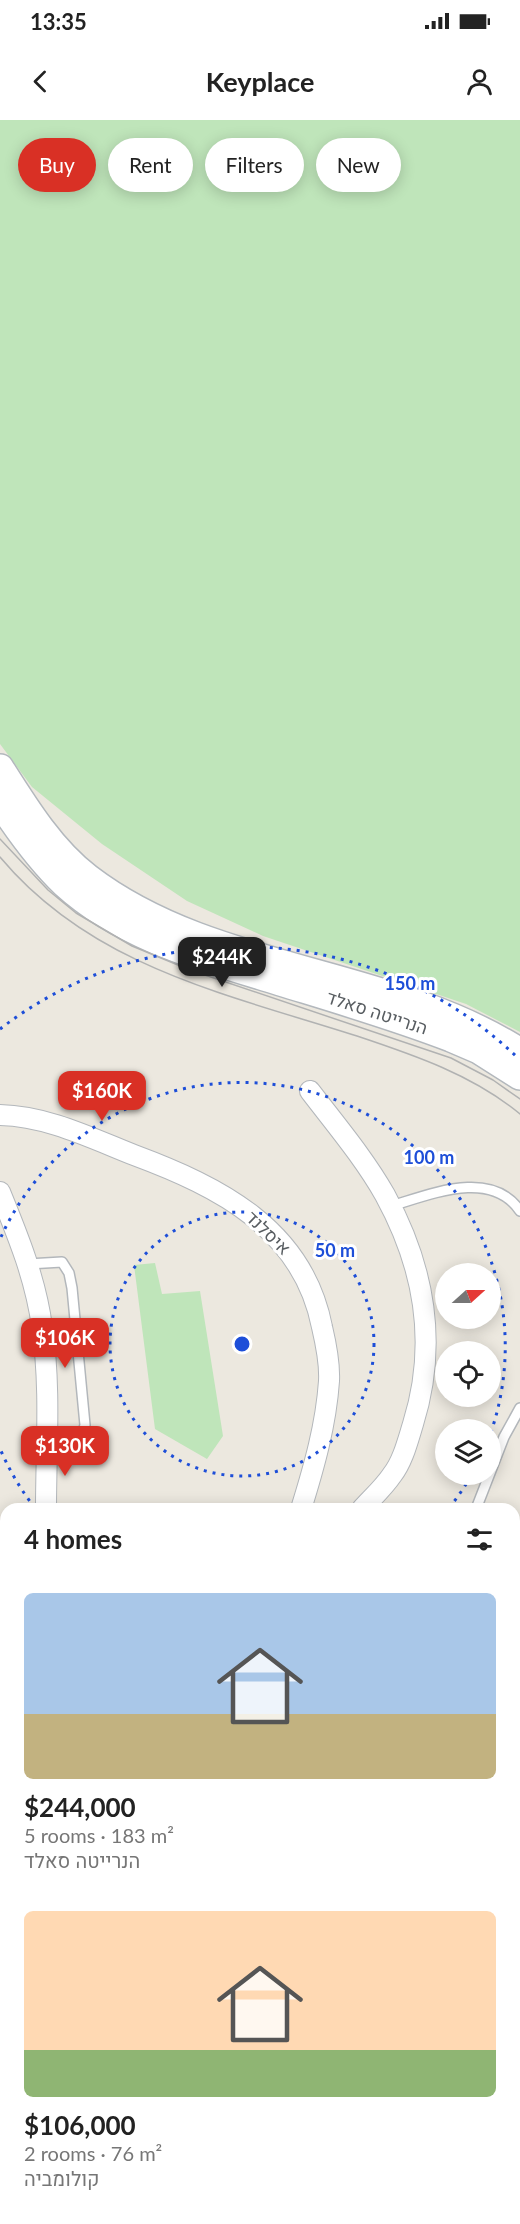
<!DOCTYPE html>
<html lang="en">
<head>
<meta charset="utf-8">
<style>
  body { margin:0; font-family:Lato,Heebo,sans-serif; background:#f2f2f2; color:#222; height:100vh; display:flex; flex-direction:column; font-size:22px; white-space:nowrap }
  * { box-sizing:border-box; margin:0 }
  p { font-size:20px; color:#767676 }
  .icon { flex:none; width:33px; height:33px; fill:none; stroke:currentColor; stroke-width:2; stroke-linecap:round; stroke-linejoin:round }
  .map { position:relative; flex:1; overflow:hidden }
  .sheet { position:absolute; left:0px; top:1383px; width:520px; height:722px; display:flex; flex-direction:column; background:#fff; border-radius:18px 18px 0 0; box-shadow:0 3px 15px #0003 }
  .sheet>* { flex:none }
  .top-card { position:absolute; left:18px; top:18px; width:484px; height:54px; display:flex; gap:12px }
  .needle { width:39px; rotate:69deg }
  .fabs { position:absolute; left:435px; top:1143px; display:grid; gap:12px }
  .fabs a { display:grid; place-items:center; width:66px; height:66px; border-radius:50%; background:#fff; box-shadow:0 3px 15px #0003; font-size:30px }
  .price { position:absolute; translate:-50% -51px; padding:0 14px; border-radius:12px; background:#d93025; color:#fff; font-size:20px; line-height:39px; filter:drop-shadow(0 2px 3px #0008) }
  .price::after { content:''; position:absolute; left:50%; top:36px; width:18px; height:14px; margin-left:-9px; background:inherit; clip-path:polygon(0 0,100% 0,50% 100%) }
  .price.current { background:#222; color:#fff }
  ul { padding:0; list-style:none }
  li { display:grid; align-content:center; gap:12px; height:318px; padding:0 24px }
  li span { display:grid; place-items:center; height:186px; border-radius:9px; color:#555 }
  li>.icon { margin-inline-start:auto }
  span .icon { width:108px; height:108px; fill:#fffc; stroke-width:1 }
  li b { font-size:26px }
  h2 { display:flex; justify-content:space-between; align-items:center; height:72px; padding:0 24px; font-size:26px }
  .chip { padding:0 21px; border-radius:27px; background:#fff; box-shadow:0 3px 15px #0003; font-size:21px; line-height:54px }
  .chip.current { background:#d93025; color:#fff }
  .status { display:flex; justify-content:space-between; align-items:center; height:42px; padding:0 30px; background:#fff; direction:ltr }
  .status svg { height:16px; fill:currentColor }
  header { display:flex; justify-content:space-between; align-items:center; height:78px; padding:0 24px; background:#fff; font-size:27px; font-weight:700 }
  .map>svg:first-child { display:block }
  .green { fill:#bfe5ba }
  .lines { fill:none; stroke-linecap:round; stroke-linejoin:round }
  .service-casing { stroke:#b3b7bb; stroke-width:12 }
  .minor-casing { stroke:#b3b7bb; stroke-width:22 }
  .tertiary-casing { stroke:#b3b7bb; stroke-width:27 }
  .secondary-casing { stroke:#b3b8bd; stroke-width:30 }
  .service { stroke:#fff; stroke-width:9 }
  .minor { stroke:#fff; stroke-width:20 }
  .tertiary { stroke:#fff; stroke-width:24 }
  .secondary { stroke:#fff; stroke-width:27 }
  .tram { stroke:#b1b2b2; stroke-width:1.5 }
  .ring { fill:none; stroke:#1d4ed8; stroke-width:3; stroke-dasharray:3 6 }
  .labels { text-anchor:middle; stroke-width:6; stroke-linejoin:round; paint-order:stroke }
  .street-label { font-size:18px; fill:#585d61; stroke:#fff }
  .centre { fill:#1d4ed8; stroke:#fff; stroke-width:3 }
  .ring-label { font-size:18px; text-anchor:middle; font-weight:bold; fill:#1d4ed8; stroke:#fff; stroke-width:6; stroke-linejoin:round; paint-order:stroke }
</style>
</head>
<body>
<div class="status"><b>13:35</b><svg viewBox="0 0 49 12"><path d="M0 12V9h3v3zM5 12V6h3v6zM10 12V3h3v9zM15 12V0h3v12zM26 1h20v11H26zM47 4h2v5h-2z"/></svg></div>
<header><svg class="icon" aria-label="back" viewBox="0 0 24 24"><path d="M15 5l-7 7 7 7"/></svg>Keyplace<svg class="icon" aria-label="person" viewBox="0 0 24 24"><circle cx="12" cy="8" r="4"/><path d="M4 21q1-7 8-7t8 7"/></svg></header>
<div class="map">
<svg width="520" height="2104" viewBox="0 0 520 2104">
  <rect width="100%" height="100%" fill="#ece8df"/>
  <!-- green -->
  <g class="green">
    <polygon points="0,0 520,0 520,912 466,884 263,816 187,781 102,724 32,667 0,624"/>
    <polygon points="155,1143 162,1174 200,1171 223,1316 207,1339 155,1309 134,1145"/>
  </g>
  <g class="lines">
    <!-- service casing -->
    <g class="service-casing">
      <g id="service">
        <path d="M391,1086C429,1075 491,1048 520,1091"/>
        <polyline points="28,1144 62,1142 69,1153 72,1168 85,1305 81,1318 64,1326 46,1326"/>
        <polyline points="476,1389 504,1317 520,1288"/>
        <polyline points="0,1460 6,1464"/>
      </g>
    </g>
    <!-- minor casing -->
    <g class="minor-casing">
      <g id="minor">
        <path d="M310,971C336,1005 364,1038 385,1075C425,1148 438,1224 413,1304C408,1320 403,1341 392,1355C384,1367 372,1378 362,1389"/>
        <path d="M0,995C47,996 91,1018 134,1035C220,1067 303,1109 322,1207C326,1224 330,1243 329,1261C326,1305 314,1347 301,1389"/>
        <path d="M0,1072C18,1116 36,1160 42,1207C51,1267 46,1329 46,1389"/>
        <polyline points="514,1482 520,1484"/>
        <polyline points="0,1870 6,1867"/>
        <polyline points="0,1968 6,1990"/>
        <polyline points="35,2098 37,2104"/>
        <polyline points="203,2104 207,2098"/>
      </g>
    </g>
    <!-- tertiary casing -->
    <g class="tertiary-casing">
      <polyline id="tertiary" points="511,2104 520,2097"/>
    </g>
    <!-- secondary casing -->
    <g class="secondary-casing">
      <g id="secondary">
        <path d="M0,648C24,686 51,730 88,758C212,853 389,848 520,932"/>
        <path d="M0,682C19,711 40,740 65,764C120,814 192,835 261,856C325,876 389,894 451,918L479,930L520,956"/>
        <polyline points="514,1433 520,1419"/>
        <polyline points="514,1735 520,1745"/>
      </g>
    </g>
    <!-- service -->
    <use href="#service" class="service"/>
    <!-- minor -->
    <use href="#minor" class="minor"/>
    <!-- tertiary -->
    <use href="#tertiary" class="tertiary"/>
    <!-- secondary -->
    <use href="#secondary" class="secondary"/>
    <!-- tram -->
    <g class="tram">
      <polyline points="0,719 48,770 76,793 132,826 190,850 451,938 493,960 520,979"/>
      <path d="M0,737C92,847 226,874 357,916C414,935 473,955 520,994"/>
      <polyline points="514,1499 520,1483"/>
      <polyline points="514,1527 520,1512"/>
      <polyline points="514,1665 520,1680"/>
      <polyline points="514,1693 520,1706"/>
    </g>
  </g>
  <!-- distance rings -->
  <g class="ring">
    <circle cx="242" cy="1224" r="132"/>
    <path d="M471 1356A264 264 0 0 1 449 1388M35 1388A264 264 0 0 1 1 1331M1 1117A264 264 0 0 1 491 1312"/>
    <path d="M0 909A397 397 0 0 1 518 938"/>
  </g>
  <g class="labels">
    <!-- street labels -->
    <g class="street-label">
      <text transform="translate(377 893) rotate(18)" y="6">הנרייטה סאלד</text>
      <text transform="translate(268 1113) rotate(44)" y="6">איסלנד</text>
    </g>
  </g>
  <circle cx="242" cy="1224" r="9" class="centre"/>
  <g class="ring-label">
    <text x="410" y="870">150 m</text>
    <text x="429" y="1044">100 m</text>
    <text x="335" y="1137">50 m</text>
  </g>
</svg>
<div class="fabs">
<a><svg class="needle" viewBox="-14 -14 28 28"><path d="M0-13l5 13h-10z" fill="#e53935"/><path d="M0 13l5-13h-10z" fill="#767676"/></svg></a>
<a><svg class="icon" aria-label="locate" viewBox="0 0 24 24"><circle cx="12" cy="12" r="6"/><path d="M12 2v4M12 18v4M2 12h4M18 12h4"/></svg></a>
<a><svg class="icon" aria-label="layers" viewBox="0 0 24 24"><path d="M12 4l9 5-9 5-9-5zM3 14l9 5 9-5"/></svg></a>
</div>
<b class="price current" style="left:222px;top:868px">$244K</b>
<b class="price" style="left:102px;top:1002px">$160K</b>
<b class="price" style="left:65px;top:1249px">$106K</b>
<b class="price" style="left:65px;top:1357px">$130K</b>
<div class="top-card">
<a class="chip current">Buy</a>
<a class="chip">Rent</a>
<a class="chip">Filters</a>
<a class="chip">New</a>
</div>
<section class="sheet">
<h2>4 homes<svg class="icon" aria-label="filters" viewBox="0 0 24 24"><path d="M4 7h16M4 17h16"/><circle cx="9" cy="7" r="2"/><circle cx="15" cy="17" r="2"/></svg></h2>
<ul>
<li><span style="background:linear-gradient(#a9c7e8 65%,#c2b280 0)"><svg class="icon" aria-label="home" viewBox="0 0 24 24"><path d="M3 11l9-7 9 7M6 9v11h12V9"/></svg></span><div><b>$244,000</b><p>5 rooms · 183 m²</p><p>הנרייטה סאלד</p></div></li>
<li><span style="background:linear-gradient(#ffd9b3 75%,#8fb573 0)"><svg class="icon" aria-label="home" viewBox="0 0 24 24"><path d="M3 11l9-7 9 7M6 9v11h12V9"/></svg></span><div><b>$106,000</b><p>2 rooms · 76 m²</p><p>קולומביה</p></div></li>
</ul>
</section>
</div>
</body>
</html>
